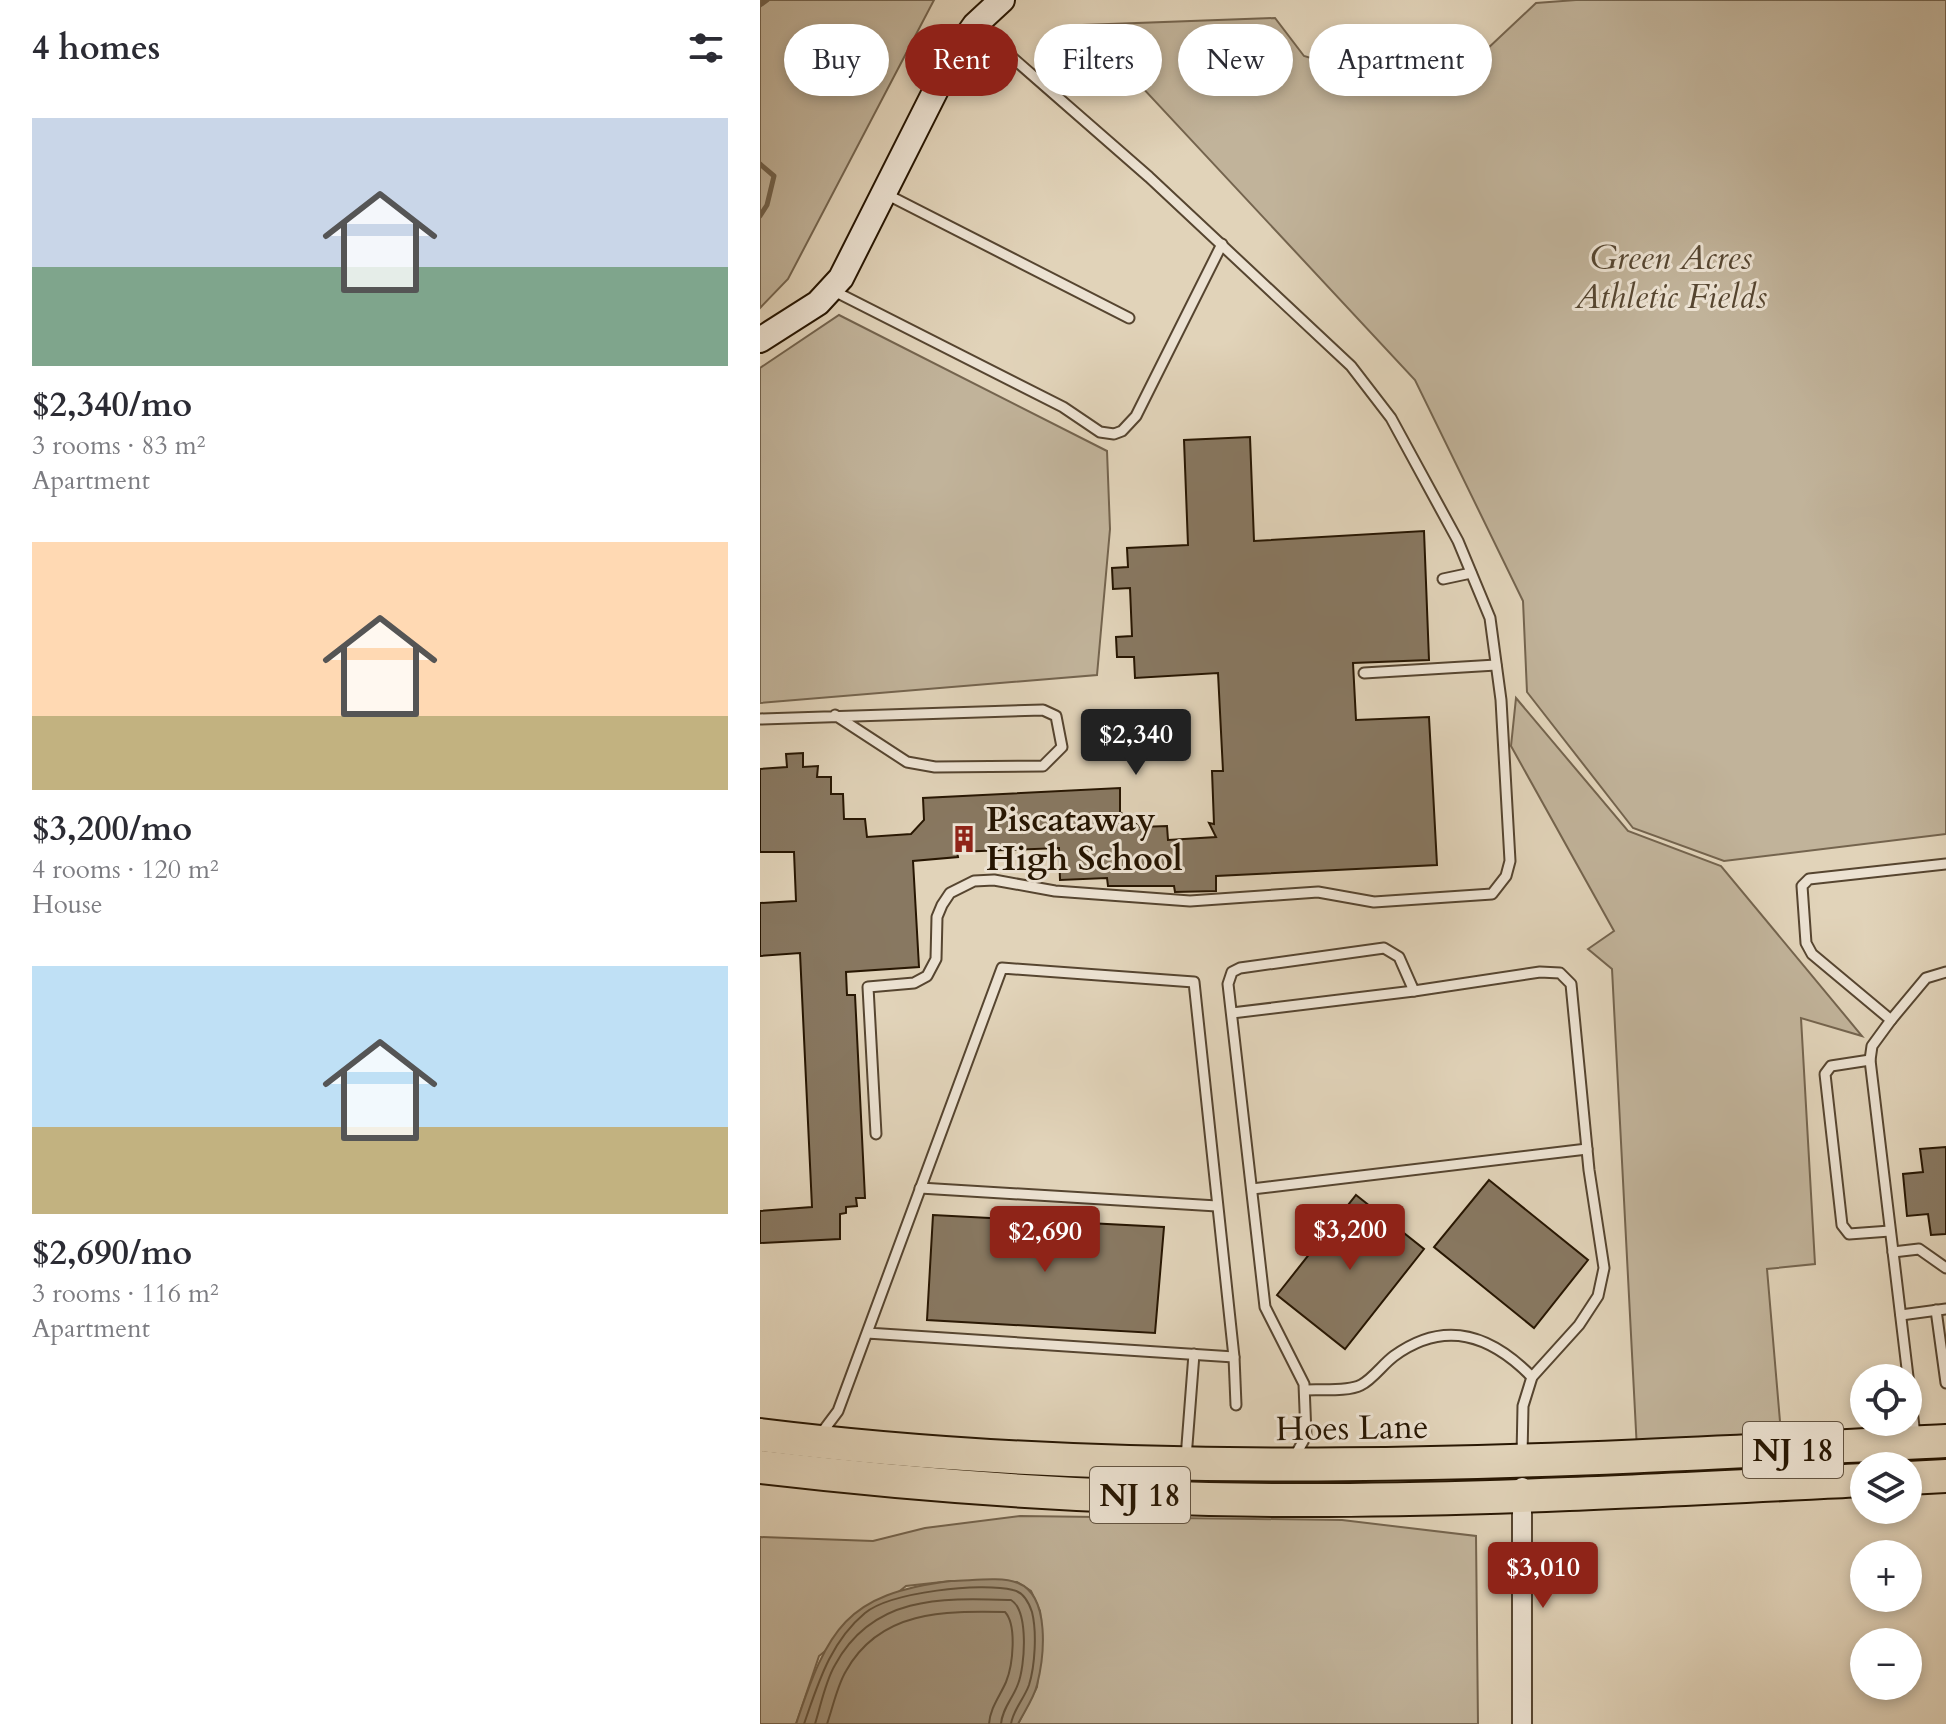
<!DOCTYPE html>
<html lang="en">
<head>
<meta charset="utf-8">
<style>
  body { margin:0; font-family:Cardo,serif; background:#f7f7f7; color:#2b2b33; height:100vh; display:flex; flex-direction:column; font-size:30px; white-space:nowrap }
  * { box-sizing:border-box; margin:0 }
  p { font-size:26px; color:#7c7c81 }
  .icon { flex:none; width:44px; height:44px; fill:none; stroke:currentColor; stroke-width:2; stroke-linecap:round; stroke-linejoin:round }
  .map { position:relative; flex:1; overflow:hidden }
  .details { display:flex; flex-direction:column; background:#fff; width:760px }
  .details>* { flex:none }
  .guide { position:absolute; left:24px; top:24px; width:760px; height:72px; display:flex; gap:16px }
  .tools { position:absolute; left:1090px; top:1364px; display:grid; gap:16px }
  .tools a { display:grid; place-items:center; width:72px; height:72px; border-radius:50%; background:#fff; box-shadow:0 4px 12px #0003; font-size:40px }
  .price { position:absolute; translate:-50% -68px; padding:0 18px; border-radius:8px; background:#8f2418; color:#fff; font-size:26px; line-height:52px; filter:drop-shadow(0 2px 4px #0008) }
  .price::after { content:''; position:absolute; left:50%; top:48px; width:24px; height:18px; margin-left:-12px; background:inherit; clip-path:polygon(0 0,100% 0,50% 100%) }
  .price.current { background:#222; color:#fff }
  ul { padding:0; list-style:none }
  li { display:grid; align-content:center; gap:16px; height:424px; padding:0 32px }
  li span { display:grid; place-items:center; height:248px; border-radius:0px; color:#555 }
  li>.icon { margin-inline-start:auto }
  span .icon { width:144px; height:144px; fill:#fffc; stroke-width:1 }
  li b { font-size:34px }
  h2 { display:flex; justify-content:space-between; align-items:center; height:96px; padding:0 32px; font-size:34px }
  .chip { padding:0 28px; border-radius:36px; background:#fff; box-shadow:0 4px 12px #0003; font-size:28px; line-height:72px }
  .chip.current { background:#8f2418; color:#fff }
  main { display:flex; flex:1; min-height:0 }
  .map>svg:first-child { display:block }
  .green { fill:#c1b39a; stroke:#74644e; stroke-width:2 }
  .water { fill:#a2937b; stroke:#71614b; stroke-width:2 }
  .lines { fill:none; stroke-linecap:round; stroke-linejoin:round }
  .shore { stroke:#64543e; stroke-width:2 }
  .stream { stroke:#71614b; stroke-width:5 }
  .building { fill:#887861; stroke:#271602; stroke-width:2 }
  .lane-casing { stroke:#564530; stroke-width:13 }
  .street-casing { stroke:#564530; stroke-width:22 }
  .secondary-casing { stroke:#271602; stroke-width:28 }
  .highway-casing { stroke:#271602; stroke-width:36 }
  .lane { stroke:#ece2d2; stroke-width:9 }
  .street { stroke:#ece2d2; stroke-width:18 }
  .secondary { stroke:#ece2d2; stroke-width:24 }
  .highway { stroke:#e1d3b9; stroke-width:32 }
  .labels { text-anchor:middle; stroke-width:6; stroke-linejoin:round; paint-order:stroke }
  .shield { fill:#ece2d2; stroke:#625340; stroke-width:2 }
  .shield-label { font-size:32px; font-weight:bold; fill:#271602 }
  .park-label { font-size:34px; font-style:italic; fill:#554530; stroke:#ece2d2 }
  .poi-label { font-size:34px; font-weight:bold; fill:#271602; stroke:#ece2d2; text-anchor:start }
  .street-label { font-size:34px; fill:#271602; stroke:#ece2d2 }
</style>
</head>
<body>
<main>
<section class="details">
<h2>4 homes<svg class="icon" aria-label="filters" viewBox="0 0 24 24"><path d="M4 7h16M4 17h16"/><circle cx="9" cy="7" r="2"/><circle cx="15" cy="17" r="2"/></svg></h2>
<ul>
<li><span style="background:linear-gradient(#c9d6e8 60%,#7fa58c 0)"><svg class="icon" aria-label="home" viewBox="0 0 24 24"><path d="M3 11l9-7 9 7M6 9v11h12V9"/></svg></span><div><b>$2,340/mo</b><p>3 rooms · 83 m²</p><p>Apartment</p></div></li>
<li><span style="background:linear-gradient(#ffd9b3 70%,#c2b280 0)"><svg class="icon" aria-label="home" viewBox="0 0 24 24"><path d="M3 11l9-7 9 7M6 9v11h12V9"/></svg></span><div><b>$3,200/mo</b><p>4 rooms · 120 m²</p><p>House</p></div></li>
<li><span style="background:linear-gradient(#bfe0f5 65%,#c2b280 0)"><svg class="icon" aria-label="home" viewBox="0 0 24 24"><path d="M3 11l9-7 9 7M6 9v11h12V9"/></svg></span><div><b>$2,690/mo</b><p>3 rooms · 116 m²</p><p>Apartment</p></div></li>
</ul>
</section>
<div class="map">
<svg width="1186" height="1724" viewBox="0 0 1186 1724">
  <rect width="100%" height="100%" fill="#e1d3b9"/>
  <filter id="stains"><feTurbulence type="fractalNoise" baseFrequency=".0025" numOctaves="4"/><feColorMatrix values="0 0 0 0 .2 0 0 0 0 .09 0 0 0 0 .02 0 0 0 .5 -.17"/></filter>
  <radialGradient id="worn" r=".72"><stop offset=".6" stop-color="#630" stop-opacity="0"/><stop offset="1" stop-color="#630" stop-opacity=".3"/></radialGradient>
  <!-- green -->
  <g class="green">
    <polygon points="0,0 174,0 28,279 0,308"/>
    <polygon points="816,0 1186,0 1186,834 964,861 873,828 767,692 763,601 655,380 324,25 515,18 544,56 623,80 708,67 776,3"/>
    <polygon points="79,315 347,451 350,529 337,675 0,703 0,368"/>
    <polygon points="756,698 868,831 961,866 1102,1036 1041,1018 1055,1264 1007,1269 1022,1445 877,1450 852,969 828,949 854,931 751,746"/>
    <polygon points="260,1516 582,1520 716,1536 718,1724 258,1724 277,1687 282,1639 280,1611 271,1591 257,1582 191,1581 146,1586 59,1656 36,1724 0,1724 0,1537 113,1541 165,1528"/>
  </g>
  <!-- water -->
  <path class="water" d="M191,1581C210,1581 241,1576 258,1583C291,1596 284,1658 277,1685C274,1698 264,1712 258,1724H36C68,1629 85,1594 191,1581Z"/>
  <g class="lines">
    <!-- shore -->
    <g class="shore">
      <path d="M44,1724C58,1684 70,1642 105,1613C131,1592 221,1582 253,1590C264,1592 269,1603 272,1612C277,1632 275,1666 269,1685C264,1699 253,1710 251,1724"/>
      <path d="M55,1724C61,1705 65,1682 75,1665C113,1595 182,1598 251,1600C269,1611 265,1666 258,1684C253,1698 242,1709 241,1724"/>
      <path d="M67,1724C73,1707 77,1686 86,1671C120,1610 184,1611 245,1612C257,1625 253,1665 246,1682C240,1696 230,1708 229,1724"/>
    </g>
    <!-- stream -->
    <g class="stream">
      <polyline points="0,5 7,0"/>
      <polyline points="0,164 14,176 7,205 0,216"/>
    </g>
  </g>
  <!-- building -->
  <g class="building">
    <polygon points="490,437 494,541 664,531 669,660 593,663 596,720 669,717 677,865 456,876 456,891 415,892 414,886 348,886 347,878 300,880 299,848 197,852 198,857 153,861 159,967 86,972 87,995 95,995 105,1198 96,1198 97,1206 86,1207 86,1213 80,1214 80,1239 0,1243 0,1211 52,1207 40,953 0,956 0,903 36,901 34,852 0,852 0,769 27,767 26,754 43,753 43,767 58,766 57,777 71,777 71,794 83,794 84,819 105,819 107,837 151,834 164,820 163,798 360,788 360,812 380,827 407,826 408,840 456,837 449,823 454,824 452,771 463,771 458,673 375,678 374,657 357,657 356,637 372,636 370,588 353,589 352,568 368,567 367,548 428,545 424,440"/>
    <polygon points="1186,1147 1186,1234 1171,1235 1168,1214 1147,1216 1143,1174 1163,1172 1160,1149"/>
    <polygon points="729,1180 828,1260 774,1328 674,1247"/>
    <polygon points="596,1195 664,1249 585,1349 517,1295"/>
    <polygon points="173,1215 404,1227 395,1333 167,1320"/>
  </g>
  <g class="lines">
    <!-- lane casing -->
    <g class="lane-casing">
      <g id="lane">
        <polyline points="124,193 369,318"/>
        <polyline points="72,290 303,407 340,432 354,434 362,431 376,416 462,244"/>
        <polyline points="683,579 711,573"/>
        <polyline points="604,673 736,665"/>
        <polyline points="0,719 283,710 296,716 302,747 283,766 175,767 147,762 75,715"/>
        <polyline points="1186,864 1049,879 1042,886 1046,943 1052,954 1131,1020 1166,978 1186,972"/>
        <polyline points="472,1013 654,991"/>
        <polyline points="1131,1020 1112,1046 1110,1060 1155,1435"/>
        <polyline points="1110,1060 1071,1066 1065,1074 1082,1225 1089,1234 1130,1231"/>
        <polyline points="116,1134 108,987 154,983 167,976 176,959 177,917 182,905 190,893 214,881 234,880 295,891 430,901 558,892 614,902 732,894 746,876 750,861 741,700 730,618 698,541 631,418 591,366 389,177 215,25"/>
        <polyline points="160,1188 457,1206"/>
        <polyline points="492,1189 827,1149"/>
        <polyline points="1133,1252 1159,1249 1186,1268"/>
        <polyline points="1176,1310 1186,1383"/>
        <polyline points="1141,1315 1186,1309"/>
        <polyline points="474,1357 476,1405"/>
        <path d="M545,1390C560,1389 588,1392 601,1385C613,1379 623,1364 634,1356C685,1319 731,1335 772,1377"/>
        <polyline points="60,1435 78,1411 242,968 434,982 474,1357 107,1333"/>
        <polyline points="535,1456 546,1436 544,1384 505,1307 468,984 472,972 480,968 624,948 639,957 654,991 780,972 800,973 811,984 829,1170 844,1268 838,1296 819,1325 772,1377 763,1406 762,1456"/>
        <polyline points="426,1458 434,1354"/>
      </g>
    </g>
    <!-- street casing -->
    <g class="street-casing">
      <polyline id="street" points="762,1487 762,1724"/>
    </g>
    <!-- secondary casing -->
    <g class="secondary-casing">
      <polyline id="secondary" points="0,340 58,303 81,278 193,56 215,25 242,0"/>
    </g>
    <!-- highway casing -->
    <g class="highway-casing">
      <g id="highway">
        <path d="M0,1435C397,1484 789,1462 1186,1441"/>
        <path d="M0,1467C188,1489 377,1501 567,1500C746,1499 925,1489 1104,1480"/>
        <polyline points="1148,1478 1186,1476"/>
      </g>
    </g>
    <!-- lane -->
    <use href="#lane" class="lane"/>
    <!-- street -->
    <use href="#street" class="street"/>
    <!-- secondary -->
    <use href="#secondary" class="secondary"/>
    <!-- highway -->
    <use href="#highway" class="highway"/>
  </g>
  <!-- icons -->
  <defs>
    <g id="building-bare" transform="scale(2.16)"><path d="M-4-6H4V6H1V3H-1V6H-4ZM-2.5-4.3h1.7v1.8h-1.7ZM.8-4.3h1.7v1.8H.8ZM-2.5-1h1.7V.8h-1.7ZM.8-1h1.7V.8H.8Z" fill="#8f2418" stroke="#ece2d2" stroke-width="2.5" paint-order="stroke"/></g>
  </defs>
  <g fill-rule="evenodd">
    <use href="#building-bare" x="204" y="839"/>
  </g>
  <g class="labels">
    <!-- shield labels -->
    <g class="shield">
      <rect x="983" y="1422" width="100" height="56" rx="6"/>
      <rect x="330" y="1467" width="100" height="56" rx="6"/>
    </g>
    <g class="shield-label">
      <text x="1033" y="1461">NJ 18</text>
      <text x="380" y="1506">NJ 18</text>
    </g>
    <!-- park labels -->
    <g class="park-label">
      <text x="911" y="269">Green Acres<tspan x="911" dy="39">Athletic Fields</tspan></text>
    </g>
    <!-- poi labels -->
    <g class="poi-label">
      <text x="226" y="831">Piscataway<tspan x="226" dy="39">High School</tspan></text>
    </g>
    <!-- street labels -->
    <g class="street-label">
      <text transform="translate(592 1427) rotate(-1)" y="12">Hoes Lane</text>
    </g>
  </g>
  <rect width="100%" height="100%" filter="url(#stains)"/>
  <rect width="100%" height="100%" fill="url(#worn)"/>
</svg>
<div class="tools">
<a><svg class="icon" aria-label="locate" viewBox="0 0 24 24"><circle cx="12" cy="12" r="6"/><path d="M12 2v4M12 18v4M2 12h4M18 12h4"/></svg></a>
<a><svg class="icon" aria-label="layers" viewBox="0 0 24 24"><path d="M12 4l9 5-9 5-9-5zM3 14l9 5 9-5"/></svg></a>
<a>+</a>
<a>−</a>
</div>
<b class="price current" style="left:376px;top:777px">$2,340</b>
<b class="price" style="left:590px;top:1272px">$3,200</b>
<b class="price" style="left:285px;top:1274px">$2,690</b>
<b class="price" style="left:783px;top:1610px">$3,010</b>
<div class="guide">
<a class="chip">Buy</a>
<a class="chip current">Rent</a>
<a class="chip">Filters</a>
<a class="chip">New</a>
<a class="chip">Apartment</a>
</div>
</div>
</main>
</body>
</html>
